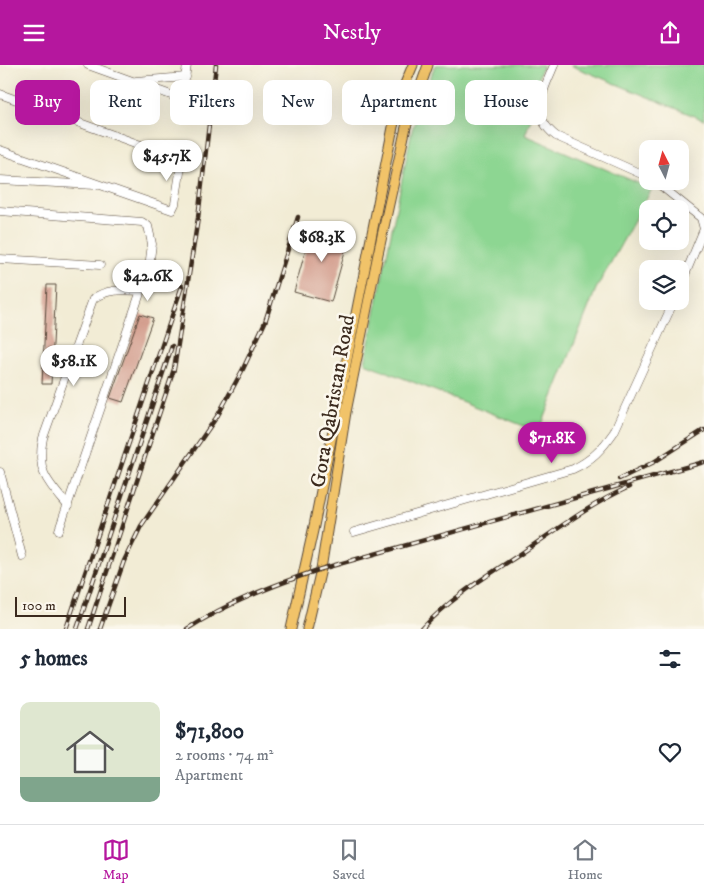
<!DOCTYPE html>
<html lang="en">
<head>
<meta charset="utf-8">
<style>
  body { margin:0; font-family:"IM FELL DW Pica",serif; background:#f2f2f3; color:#1f2937; height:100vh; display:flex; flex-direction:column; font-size:19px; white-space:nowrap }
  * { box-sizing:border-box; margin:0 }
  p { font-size:16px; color:#747a83 }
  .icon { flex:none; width:28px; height:28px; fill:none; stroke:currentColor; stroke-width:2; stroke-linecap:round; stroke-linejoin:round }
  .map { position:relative; height:564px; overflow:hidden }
  .details { display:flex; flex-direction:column; background:#fff; flex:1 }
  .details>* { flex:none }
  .guide { position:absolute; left:15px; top:15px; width:675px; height:45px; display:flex; gap:10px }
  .needle { width:32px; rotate:354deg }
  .fabs { position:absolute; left:639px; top:75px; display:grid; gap:10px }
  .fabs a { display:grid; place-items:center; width:50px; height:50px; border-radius:10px; background:#fff; box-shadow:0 5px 20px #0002; font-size:25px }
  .scale { position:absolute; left:15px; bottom:12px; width:111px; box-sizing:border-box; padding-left:5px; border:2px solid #3b2a1e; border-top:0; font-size:14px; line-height:18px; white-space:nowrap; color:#3b2a1e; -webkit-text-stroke:4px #fbf7ec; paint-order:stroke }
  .price { position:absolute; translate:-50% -42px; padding:0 11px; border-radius:18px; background:#fff; color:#222; font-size:16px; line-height:32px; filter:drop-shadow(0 1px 2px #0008) }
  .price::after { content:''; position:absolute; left:50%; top:30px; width:15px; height:11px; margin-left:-8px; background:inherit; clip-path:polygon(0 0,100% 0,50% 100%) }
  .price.current { background:#b5179e; color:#fff }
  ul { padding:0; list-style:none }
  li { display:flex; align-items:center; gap:15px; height:125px; padding:0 20px }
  li span { display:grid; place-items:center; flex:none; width:140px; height:100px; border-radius:10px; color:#555 }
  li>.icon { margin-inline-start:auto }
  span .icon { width:60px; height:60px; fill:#fffc; stroke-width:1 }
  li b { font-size:21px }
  h2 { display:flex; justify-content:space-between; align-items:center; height:60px; padding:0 20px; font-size:21px }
  .pill { padding:0 18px; border-radius:10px; background:#fff; box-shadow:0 5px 20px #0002; font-size:18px; line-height:45px }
  .pill.current { background:#b5179e; color:#fff }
  header { display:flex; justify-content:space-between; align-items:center; height:65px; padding:0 20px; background:#b5179e; color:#fff; font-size:22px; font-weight:600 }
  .tabs { display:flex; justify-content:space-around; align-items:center; height:70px; border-top:1px solid #e0e1e3; background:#fff; font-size:14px; color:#747a83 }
  .tabs a { display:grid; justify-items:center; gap:2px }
  .tabs .current { color:#b5179e }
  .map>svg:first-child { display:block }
  .green { fill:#8dd692; stroke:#648058 }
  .building { fill:#d39d8d }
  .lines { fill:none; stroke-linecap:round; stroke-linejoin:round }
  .minor-casing { stroke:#564739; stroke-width:9 }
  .major-casing { stroke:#564739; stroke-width:11 }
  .minor { stroke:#fff; stroke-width:8 }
  .major { stroke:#f1c369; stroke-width:9 }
  .rail-casing { stroke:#3b2a1e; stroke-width:4.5 }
  .rail { stroke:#fbf7ec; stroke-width:2.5; stroke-dasharray:8; stroke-linecap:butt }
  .labels { text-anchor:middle; stroke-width:5; stroke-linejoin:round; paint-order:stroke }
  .street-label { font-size:21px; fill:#3b2a1e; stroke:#fbf7ec }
</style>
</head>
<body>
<header><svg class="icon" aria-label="menu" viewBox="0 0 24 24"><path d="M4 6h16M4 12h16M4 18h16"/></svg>Nestly<svg class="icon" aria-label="share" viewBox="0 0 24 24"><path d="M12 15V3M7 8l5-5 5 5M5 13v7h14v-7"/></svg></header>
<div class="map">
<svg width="704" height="564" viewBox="0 0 704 564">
  <rect width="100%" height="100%" fill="#fbf7ec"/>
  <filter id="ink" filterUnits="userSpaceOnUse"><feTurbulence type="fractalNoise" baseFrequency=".02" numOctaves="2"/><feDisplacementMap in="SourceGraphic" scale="10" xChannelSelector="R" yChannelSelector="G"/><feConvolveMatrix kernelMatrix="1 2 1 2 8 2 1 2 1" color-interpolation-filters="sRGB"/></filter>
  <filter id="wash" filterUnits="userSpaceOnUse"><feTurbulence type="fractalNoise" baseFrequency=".0096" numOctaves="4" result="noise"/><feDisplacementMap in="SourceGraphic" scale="20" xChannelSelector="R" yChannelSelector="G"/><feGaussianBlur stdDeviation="1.12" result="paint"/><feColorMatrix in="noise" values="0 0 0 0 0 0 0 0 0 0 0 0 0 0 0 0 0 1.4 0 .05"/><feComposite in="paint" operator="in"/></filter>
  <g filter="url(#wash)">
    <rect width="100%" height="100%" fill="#f2ecd5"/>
    <!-- green -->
    <g class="green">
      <polygon points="435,0 543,0 532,29 532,51 525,70 652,124 596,224 539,367 365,298 412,65"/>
      <polygon points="570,0 704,0 704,55"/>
    </g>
    <g id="blocks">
      <!-- building -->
      <g class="building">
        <polygon points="313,158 350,168 331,237 294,227"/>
        <polygon points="47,220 56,220 51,319 42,319"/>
        <polygon points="140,249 153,253 123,337 110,333"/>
      </g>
    </g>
  </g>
  <g filter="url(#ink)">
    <use href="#blocks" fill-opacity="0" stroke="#564739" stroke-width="1"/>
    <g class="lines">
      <!-- minor casing -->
      <g class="minor-casing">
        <g id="minor">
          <polyline points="88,0 182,34 187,0"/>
          <path d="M554,0C543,28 528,49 556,71L648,112"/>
          <polyline points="136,16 186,12"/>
          <polyline points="0,29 182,95 175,139 172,145 0,85"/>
          <polyline points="0,115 95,120"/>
          <polyline points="655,116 701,153 704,164 680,222"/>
          <polyline points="0,146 142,157 148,161 152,179 149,202 59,465"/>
          <polyline points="0,194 100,200"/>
          <polyline points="0,407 22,491"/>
          <path d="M68,441C47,416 36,407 43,373L93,234C107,223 124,225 140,226"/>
          <path d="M354,467L573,404C592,395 602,384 614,367L674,236"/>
        </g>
      </g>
      <!-- major casing -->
      <g class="major-casing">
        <g id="major">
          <polyline points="291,564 314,461 393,62 402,26 413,0"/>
          <polyline points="307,564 321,504 346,347 378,189 406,62 428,0"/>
        </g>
      </g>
      <!-- minor -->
      <use href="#minor" class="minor"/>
      <!-- major -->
      <use href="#major" class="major"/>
      <!-- rail casing -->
      <g class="rail-casing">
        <g id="rail">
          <polyline points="619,414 654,397 704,365"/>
          <polyline points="66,564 182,221"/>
          <polyline points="77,564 172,281"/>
          <polyline points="88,564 174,304 198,153 216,0"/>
          <polyline points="100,564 124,496 141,461 218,350 243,304 265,257 298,152"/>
          <path d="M187,564C229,537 274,520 321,504L704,397"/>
          <path d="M422,564C450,533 487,511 522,488C557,464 591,439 629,422"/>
        </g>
      </g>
      <!-- rail -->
      <use href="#rail" class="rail"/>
    </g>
  </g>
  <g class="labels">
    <!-- street labels -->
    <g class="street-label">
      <text transform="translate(332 336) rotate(-80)" y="7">Gora Qabristan Road</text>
    </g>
  </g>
</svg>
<div class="fabs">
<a><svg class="needle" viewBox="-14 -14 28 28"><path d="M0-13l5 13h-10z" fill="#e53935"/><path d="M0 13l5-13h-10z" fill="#747a83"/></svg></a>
<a><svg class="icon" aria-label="locate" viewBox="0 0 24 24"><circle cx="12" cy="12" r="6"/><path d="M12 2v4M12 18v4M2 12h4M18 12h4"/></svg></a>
<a><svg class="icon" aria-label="layers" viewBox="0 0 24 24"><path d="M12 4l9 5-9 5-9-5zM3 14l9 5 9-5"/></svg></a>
</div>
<div class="scale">100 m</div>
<b class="price" style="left:167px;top:117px">$45.7K</b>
<b class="price" style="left:322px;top:198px">$68.3K</b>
<b class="price" style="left:148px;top:237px">$42.6K</b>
<b class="price" style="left:74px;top:322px">$58.1K</b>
<b class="price current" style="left:552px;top:399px">$71.8K</b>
<div class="guide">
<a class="pill current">Buy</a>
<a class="pill">Rent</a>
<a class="pill">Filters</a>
<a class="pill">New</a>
<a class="pill">Apartment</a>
<a class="pill">House</a>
</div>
</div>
<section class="details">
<h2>5 homes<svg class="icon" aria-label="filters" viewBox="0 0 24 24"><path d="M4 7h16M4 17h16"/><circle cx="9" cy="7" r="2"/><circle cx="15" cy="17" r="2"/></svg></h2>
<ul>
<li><span style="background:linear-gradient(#dfe7d0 75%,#7fa58c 0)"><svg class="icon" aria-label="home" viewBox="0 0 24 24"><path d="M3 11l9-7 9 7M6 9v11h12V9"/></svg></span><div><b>$71,800</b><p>2 rooms · 74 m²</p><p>Apartment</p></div><svg class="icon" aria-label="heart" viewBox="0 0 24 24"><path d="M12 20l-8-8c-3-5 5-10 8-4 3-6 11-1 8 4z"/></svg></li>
</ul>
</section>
<nav class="tabs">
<a class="current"><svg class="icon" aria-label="map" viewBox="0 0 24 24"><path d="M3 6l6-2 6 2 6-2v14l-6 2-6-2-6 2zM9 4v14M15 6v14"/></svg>Map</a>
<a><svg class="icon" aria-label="saved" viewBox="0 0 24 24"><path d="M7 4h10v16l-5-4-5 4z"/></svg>Saved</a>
<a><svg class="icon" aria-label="home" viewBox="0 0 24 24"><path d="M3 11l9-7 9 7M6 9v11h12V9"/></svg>Home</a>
</nav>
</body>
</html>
